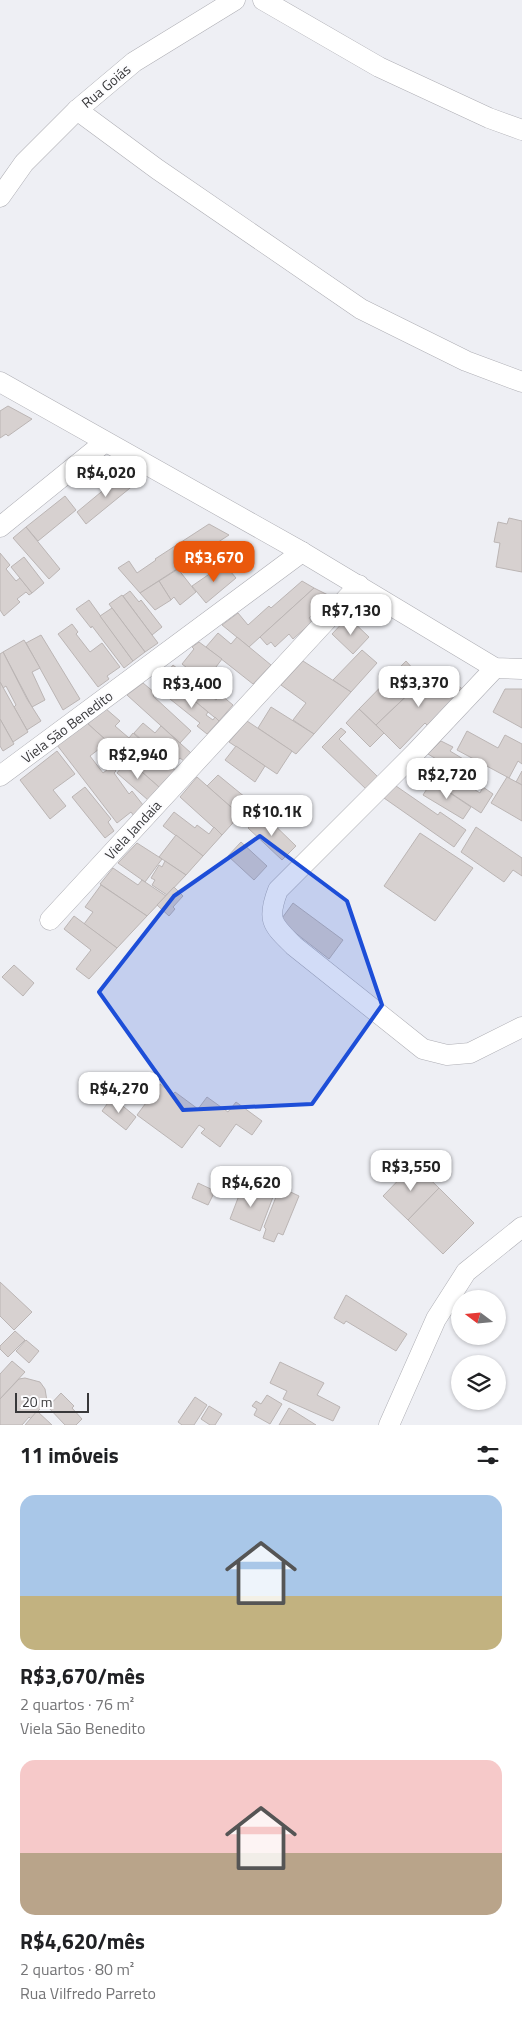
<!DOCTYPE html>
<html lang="pt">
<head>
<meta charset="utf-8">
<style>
  body { margin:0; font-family:"Titillium Web",sans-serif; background:#f2f2f2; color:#202124; height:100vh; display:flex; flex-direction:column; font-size:19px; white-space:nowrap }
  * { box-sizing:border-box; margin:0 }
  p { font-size:16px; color:#757577 }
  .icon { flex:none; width:28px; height:28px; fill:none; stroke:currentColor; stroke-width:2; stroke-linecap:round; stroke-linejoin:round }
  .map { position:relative; height:1425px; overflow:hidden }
  .side { display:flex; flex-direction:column; background:#fff; flex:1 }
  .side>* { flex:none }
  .needle { width:32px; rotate:286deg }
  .fabs { position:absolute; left:451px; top:1290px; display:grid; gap:10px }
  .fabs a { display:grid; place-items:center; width:55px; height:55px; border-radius:50%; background:#fff; box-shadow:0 1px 4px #0004; font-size:25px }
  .scale { position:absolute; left:15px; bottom:12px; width:74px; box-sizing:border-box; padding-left:5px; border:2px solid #38383a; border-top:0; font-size:14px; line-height:18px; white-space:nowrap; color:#38383a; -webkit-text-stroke:4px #fcfcfe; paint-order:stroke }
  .price { position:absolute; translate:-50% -42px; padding:0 11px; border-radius:10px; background:#fff; color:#222; font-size:16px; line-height:32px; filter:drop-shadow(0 1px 2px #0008) }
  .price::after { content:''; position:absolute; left:50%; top:30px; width:15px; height:11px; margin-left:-8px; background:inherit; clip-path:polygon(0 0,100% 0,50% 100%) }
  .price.selected { background:#ea580c; color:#fff }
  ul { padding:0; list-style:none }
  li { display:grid; align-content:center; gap:10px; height:265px; padding:0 20px }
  li span { display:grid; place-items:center; height:155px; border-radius:15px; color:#555 }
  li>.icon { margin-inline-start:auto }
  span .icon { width:90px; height:90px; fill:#fffc; stroke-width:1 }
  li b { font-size:21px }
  h2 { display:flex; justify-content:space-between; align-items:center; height:60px; padding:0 20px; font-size:21px }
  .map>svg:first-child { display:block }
  .building { fill:#d7d1d0; stroke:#bbb5b4 }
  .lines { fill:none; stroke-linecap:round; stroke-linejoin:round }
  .minor-casing { stroke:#aeaeb4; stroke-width:21 }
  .minor { stroke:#fff; stroke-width:20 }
  .marked { fill:#1d4ed8; fill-opacity:0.2; stroke:#1d4ed8; stroke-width:4; stroke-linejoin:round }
  .labels { text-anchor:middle; stroke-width:4; stroke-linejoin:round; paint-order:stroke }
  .street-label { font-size:14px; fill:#38383a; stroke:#fcfcfe }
</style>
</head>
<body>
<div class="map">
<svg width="522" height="1425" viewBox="0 0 522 1425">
  <rect width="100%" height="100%" fill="#eeeff4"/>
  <!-- building -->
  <g class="building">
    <polygon points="8,406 32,419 8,436 6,434 0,438 0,411"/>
    <polygon points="124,473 135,484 86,524 77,512"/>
    <polygon points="65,496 76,510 38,541 26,527"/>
    <polygon points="509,518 522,521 522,572 496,567 500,543 494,542 498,522 507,524"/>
    <polygon points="209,524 229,535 140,593 118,568 129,561 137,573 156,560 155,559"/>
    <polygon points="26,527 60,569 49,579 13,538"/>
    <polygon points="0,553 10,565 6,569 16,581 20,578 32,593 29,595 26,592 17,599 20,602 4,616 0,610"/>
    <polygon points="24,557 44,583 32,593 11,567"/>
    <polygon points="224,564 236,578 206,603 192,586"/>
    <polygon points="178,569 196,592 180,605 174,597 171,600 159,581"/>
    <polygon points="159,581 171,600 155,610 140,593"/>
    <polygon points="302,581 314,588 249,647 222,625 238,613 248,625 269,606 271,608"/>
    <polygon points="314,588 330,596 309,618 312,622 293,639 289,634 275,647 271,642 267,645 260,637"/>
    <polygon points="130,591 139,602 141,600 162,627 152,635 123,596"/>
    <polygon points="122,595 158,643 145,652 109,604"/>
    <polygon points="89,600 133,661 124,668 92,626 91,628 76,609"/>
    <polygon points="112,608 145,652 133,661 100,616"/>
    <polygon points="348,617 369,637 353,654 332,634"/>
    <polygon points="72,624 78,632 76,634 90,652 102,643 120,667 107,676 109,679 98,687 58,634"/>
    <polygon points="218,633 231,644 237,637 271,665 253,684 206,647"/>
    <polygon points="41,635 80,699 63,710 26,643"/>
    <polygon points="24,640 40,668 32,672 45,700 32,707 3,652"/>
    <polygon points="199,642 222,659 216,667 232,680 220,694 182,664 194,649 192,647"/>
    <polygon points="362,650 377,663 351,692 333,680"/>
    <polygon points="3,652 27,699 41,721 27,730 14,707 16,705 6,686 3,688 0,682 0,654"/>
    <polygon points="303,661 351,692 314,734 293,720 306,703 281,685"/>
    <polygon points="406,661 423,680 376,725 359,709"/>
    <polygon points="173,665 216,700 221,695 233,705 219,721 164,676"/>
    <polygon points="434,670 464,690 428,726 425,723 400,749 376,725"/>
    <polygon points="0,682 28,732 13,742 0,719"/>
    <polygon points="143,683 155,693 153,696 191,731 180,743 127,695"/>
    <polygon points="174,684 208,712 206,715 213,720 215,717 219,721 207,734 197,726 200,723 165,695"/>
    <polygon points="505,689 522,689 522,728 493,712"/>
    <polygon points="271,707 314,734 296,754 258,728"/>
    <polygon points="105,708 120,721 115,726 129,738 133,733 175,770 159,787 88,724"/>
    <polygon points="359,709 384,733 370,747 346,723"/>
    <polygon points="0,719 14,744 3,751 0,746"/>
    <polygon points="247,721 292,751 277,774 229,742"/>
    <polygon points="87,723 108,742 90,756 103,773 112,766 116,771 114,773 129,794 132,791 143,805 134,816 131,812 117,823 57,745"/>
    <polygon points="143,723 155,733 161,726 191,753 184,761 180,758 172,767 134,733"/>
    <polygon points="341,728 346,732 339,739 378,777 366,789 322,747"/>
    <polygon points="467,731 498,748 505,735 522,744 522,764 518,761 509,778 457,750"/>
    <polygon points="441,741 453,747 450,751 483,771 476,783 428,754"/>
    <polygon points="236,746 265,766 255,782 225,760"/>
    <polygon points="57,751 75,774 53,790 66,806 50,819 20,780"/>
    <polygon points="128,760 159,787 148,800 117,773"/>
    <polygon points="442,769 480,793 483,787 493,794 481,813 434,782"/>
    <polygon points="522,771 522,785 516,782"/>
    <polygon points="218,775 251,802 240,815 207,786"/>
    <polygon points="197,777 240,815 222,835 180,797"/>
    <polygon points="507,777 522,785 522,821 491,803"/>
    <polygon points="432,781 471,807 463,819 423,795"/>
    <polygon points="396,786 438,815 440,812 466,830 454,847 384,798"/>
    <polygon points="85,787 111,819 108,822 114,831 105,838 72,797"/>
    <polygon points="174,812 195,828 197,825 209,834 214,827 222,835 203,856 163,826"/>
    <polygon points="262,813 296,846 282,860 248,828"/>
    <polygon points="476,827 522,858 522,876 513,870 504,882 461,852"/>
    <polygon points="420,833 473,868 435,921 384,886"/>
    <polygon points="176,835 203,856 186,875 159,857"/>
    <polygon points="241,842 267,866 254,880 228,856"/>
    <polygon points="137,843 162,859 145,882 118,863"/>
    <polygon points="165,861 186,875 167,895 152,885 155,880 151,878 159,865 162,867"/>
    <polygon points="113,868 138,885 142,880 166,896 147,916 100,884"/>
    <polygon points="101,885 147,916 117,948 84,924 93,912 85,907"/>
    <polygon points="174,887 183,896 173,907 175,909 169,916 157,905"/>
    <polygon points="293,903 343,940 329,959 280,921"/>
    <polygon points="74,916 117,948 89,979 76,969 91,950 64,929"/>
    <polygon points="14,965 34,983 23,996 2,977"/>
    <polygon points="160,1084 173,1094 175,1092 198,1109 207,1097 228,1112 236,1102 262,1121 252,1135 236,1124 220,1147 201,1133 205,1129 199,1125 182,1148 137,1115"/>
    <polygon points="110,1100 116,1105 118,1102 136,1117 126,1130 102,1111"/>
    <polygon points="414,1164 439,1188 408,1220 383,1196"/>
    <polygon points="198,1183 215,1191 208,1205 192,1198"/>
    <polygon points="243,1185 273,1197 260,1231 230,1219"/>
    <polygon points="280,1187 299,1196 283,1235 278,1233 274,1242 263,1238 266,1229 264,1227"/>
    <polygon points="439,1188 474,1223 443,1254 408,1220"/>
    <polygon points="0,1282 32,1312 14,1330 0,1316"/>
    <polygon points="346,1295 407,1334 396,1351 346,1321 344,1324 334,1318"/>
    <polygon points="15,1331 25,1340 8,1357 0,1349 0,1346"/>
    <polygon points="26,1340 39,1351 29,1363 16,1351"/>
    <polygon points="12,1361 25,1372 0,1399 0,1374"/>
    <polygon points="280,1362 324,1383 317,1395 340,1407 333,1421 283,1399 287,1391 270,1383"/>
    <polygon points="25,1378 40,1382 45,1389 47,1401 31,1419 29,1417 22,1425 0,1425 0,1399 19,1379"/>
    <polygon points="61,1393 74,1406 72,1408 82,1419 76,1425 65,1425 48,1407"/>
    <polygon points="267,1395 282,1404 270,1424 254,1415 257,1409 252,1406 256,1401 261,1404"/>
    <polygon points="195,1397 207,1405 194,1425 182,1425 178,1422"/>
    <polygon points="209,1406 222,1414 215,1425 210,1425 201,1419"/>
    <polygon points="289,1408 316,1425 279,1425"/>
    <polygon points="37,1411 52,1425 25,1425"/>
  </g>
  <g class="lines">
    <!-- minor casing -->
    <g class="minor-casing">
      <g id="minor">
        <polyline points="263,0 379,67 489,118 522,130"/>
        <polyline points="77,110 157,169 361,309 466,361 522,382"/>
        <polyline points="0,197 24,163 77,110 134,62 235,0"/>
        <polyline points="0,382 302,552 495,668 522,669"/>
        <polyline points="0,527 105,442"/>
        <path d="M495,668L414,754L278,890C266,921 273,925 294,946L423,1049L447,1055L470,1053L522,1027"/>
        <polyline points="0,776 302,552"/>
        <polyline points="50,920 359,585"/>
        <polyline points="389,1425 436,1319 466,1272 522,1227"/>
      </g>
    </g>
    <!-- minor -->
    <use href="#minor" class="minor"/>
  </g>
  <!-- marked area -->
  <path class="marked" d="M260,836L347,901L382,1005L312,1104L183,1110L99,992L174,896Z"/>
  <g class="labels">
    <!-- street labels -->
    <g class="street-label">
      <text transform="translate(106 86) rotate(-40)" y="5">Rua Goiás</text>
      <text transform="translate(67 727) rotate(-37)" y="5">Viela São Benedito</text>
      <text transform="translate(133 830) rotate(-47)" y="5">Viela Jandaia</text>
    </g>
  </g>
</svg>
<div class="fabs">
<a><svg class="needle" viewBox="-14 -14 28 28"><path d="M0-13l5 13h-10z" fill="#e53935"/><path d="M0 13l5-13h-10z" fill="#757577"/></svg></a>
<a><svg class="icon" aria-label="layers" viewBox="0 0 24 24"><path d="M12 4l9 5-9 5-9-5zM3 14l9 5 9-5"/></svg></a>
</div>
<div class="scale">20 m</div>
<b class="price" style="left:106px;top:498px">R$4,020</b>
<b class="price selected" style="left:214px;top:583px">R$3,670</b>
<b class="price" style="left:351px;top:636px">R$7,130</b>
<b class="price" style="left:419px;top:708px">R$3,370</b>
<b class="price" style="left:192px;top:709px">R$3,400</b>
<b class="price" style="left:138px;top:780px">R$2,940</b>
<b class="price" style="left:447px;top:800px">R$2,720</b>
<b class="price" style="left:272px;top:837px">R$10.1K</b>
<b class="price" style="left:119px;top:1114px">R$4,270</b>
<b class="price" style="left:411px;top:1192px">R$3,550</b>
<b class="price" style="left:251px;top:1208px">R$4,620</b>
</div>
<section class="side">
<h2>11 imóveis<svg class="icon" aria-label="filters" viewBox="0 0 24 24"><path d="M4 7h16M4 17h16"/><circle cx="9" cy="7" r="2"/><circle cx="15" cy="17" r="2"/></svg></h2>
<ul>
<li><span style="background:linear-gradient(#a9c7e8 65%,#c2b280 0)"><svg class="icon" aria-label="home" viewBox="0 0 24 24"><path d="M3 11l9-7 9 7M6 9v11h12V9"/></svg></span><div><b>R$3,670/mês</b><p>2 quartos · 76 m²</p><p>Viela São Benedito</p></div></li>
<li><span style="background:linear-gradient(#f6c9c9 60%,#b9a48a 0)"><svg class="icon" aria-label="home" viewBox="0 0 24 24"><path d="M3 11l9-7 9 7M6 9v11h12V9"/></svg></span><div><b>R$4,620/mês</b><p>2 quartos · 80 m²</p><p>Rua Vilfredo Parreto</p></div></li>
</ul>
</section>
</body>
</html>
